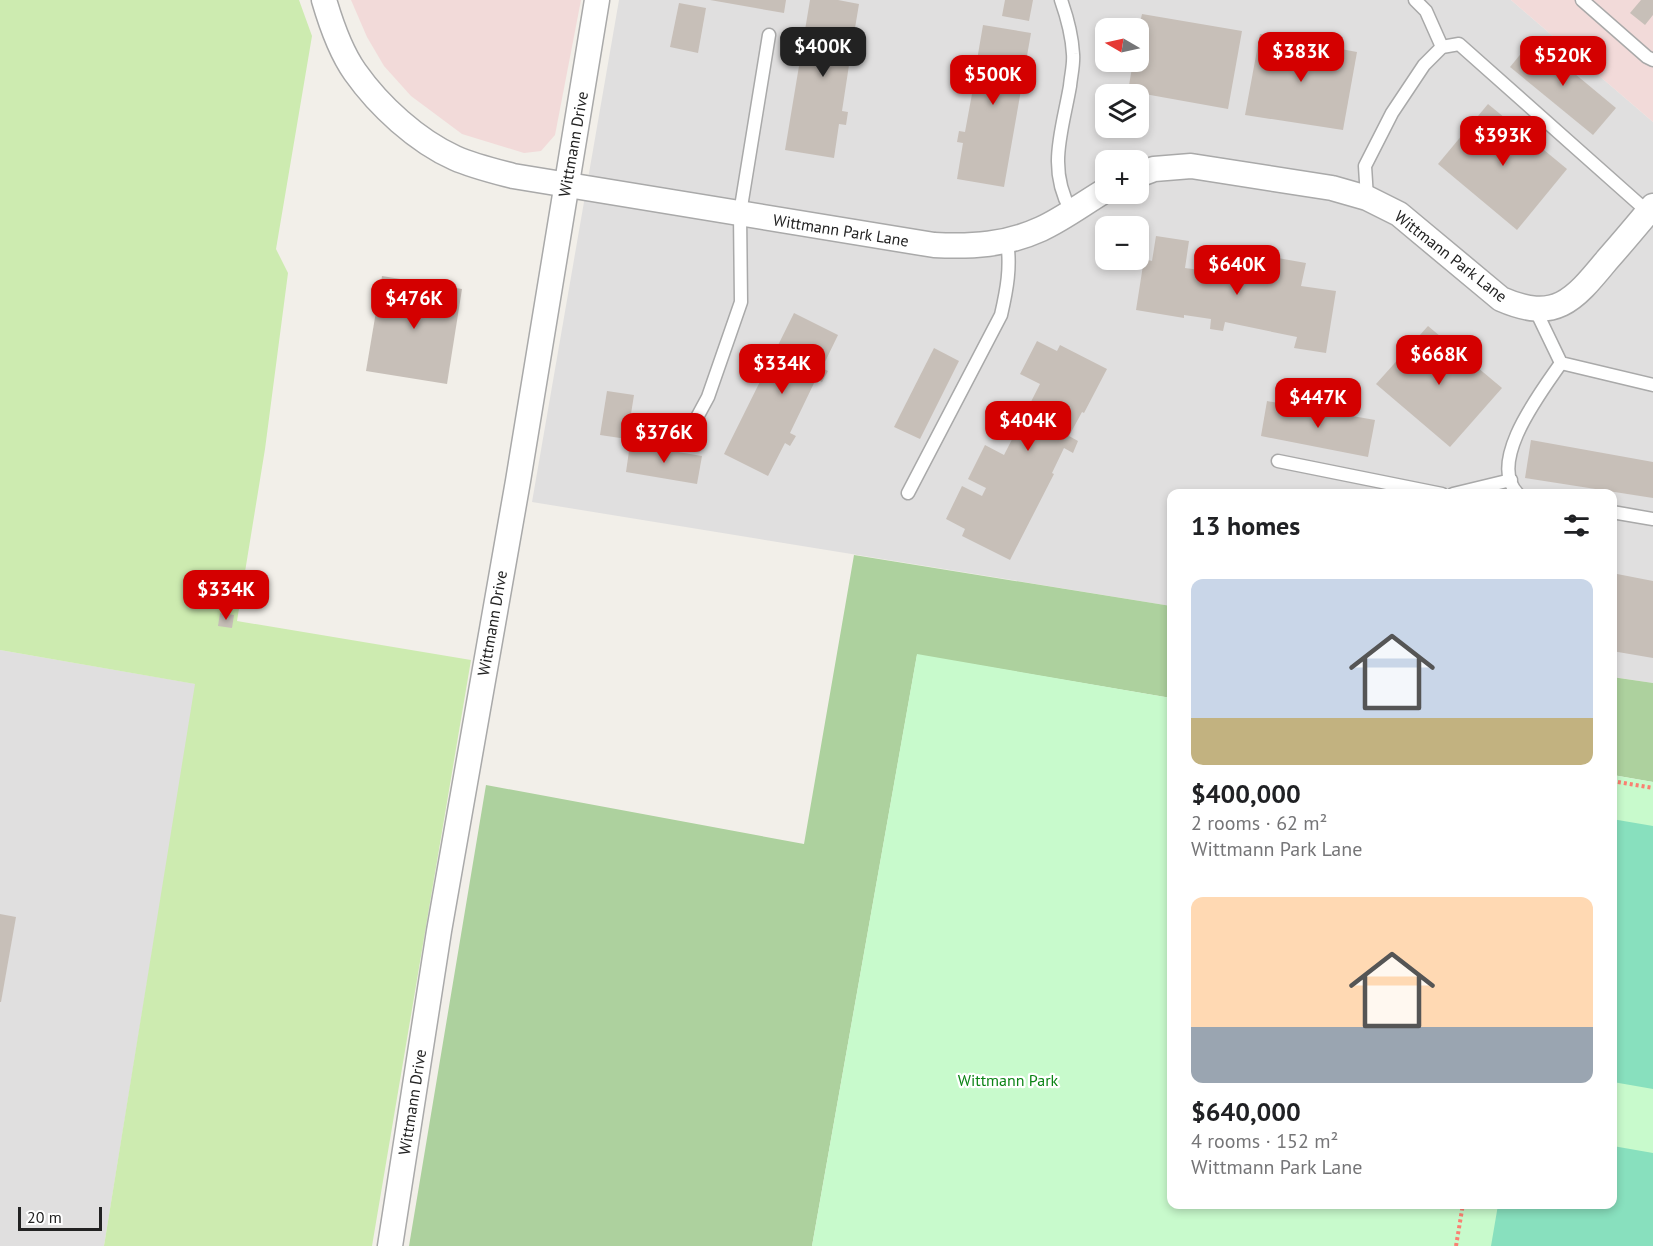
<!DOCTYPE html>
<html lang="en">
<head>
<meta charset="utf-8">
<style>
  body { margin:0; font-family:"PT Sans",sans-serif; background:#f2f2f2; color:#202124; height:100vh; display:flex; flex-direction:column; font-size:22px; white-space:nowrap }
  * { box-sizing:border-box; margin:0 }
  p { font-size:20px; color:#757577 }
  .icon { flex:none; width:33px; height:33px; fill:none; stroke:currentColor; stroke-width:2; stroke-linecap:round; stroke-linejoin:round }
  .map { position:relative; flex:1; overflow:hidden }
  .side { position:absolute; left:1167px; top:489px; width:450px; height:720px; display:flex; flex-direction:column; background:#fff; border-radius:12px; box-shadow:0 3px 9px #0003 }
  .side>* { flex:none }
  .needle { width:39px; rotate:279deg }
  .fabs { position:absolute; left:1095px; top:18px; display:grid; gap:12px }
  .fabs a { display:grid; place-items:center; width:54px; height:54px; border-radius:12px; background:#fff; box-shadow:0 3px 9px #0003; font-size:30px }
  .scale { position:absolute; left:18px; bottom:15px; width:84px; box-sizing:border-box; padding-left:6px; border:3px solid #222; border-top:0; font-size:16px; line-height:21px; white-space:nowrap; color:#222; -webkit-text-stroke:4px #fff; paint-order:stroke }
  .price { position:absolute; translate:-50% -51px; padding:0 14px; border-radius:12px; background:#d40000; color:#fff; font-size:20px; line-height:39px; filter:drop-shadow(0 2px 3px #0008) }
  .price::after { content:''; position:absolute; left:50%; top:36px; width:18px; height:14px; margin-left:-9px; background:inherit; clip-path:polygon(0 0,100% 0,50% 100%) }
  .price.active { background:#222; color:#fff }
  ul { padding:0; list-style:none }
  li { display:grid; align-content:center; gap:12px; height:318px; padding:0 24px }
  li span { display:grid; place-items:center; height:186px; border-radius:12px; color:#555 }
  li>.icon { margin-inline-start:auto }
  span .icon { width:108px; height:108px; fill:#fffc; stroke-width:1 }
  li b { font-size:26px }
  h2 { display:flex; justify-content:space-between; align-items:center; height:72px; padding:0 24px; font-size:26px }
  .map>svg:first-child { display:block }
  .residential { fill:#e0dfdf; fill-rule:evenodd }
  .commercial { fill:#f2dad9 }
  .grass { fill:#cdebb0 }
  .forest { fill:#add19e }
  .park { fill:#c8facc }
  .pitch { fill:#88e0be }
  .building { fill:#c7bfb8 }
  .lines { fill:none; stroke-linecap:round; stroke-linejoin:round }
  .lane-casing { stroke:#a9a9a9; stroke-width:15 }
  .street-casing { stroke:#a9a9a9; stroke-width:27 }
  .path { stroke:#fa8072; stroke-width:4; stroke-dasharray:3 3; stroke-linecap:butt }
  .lane { stroke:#fff; stroke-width:12 }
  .street { stroke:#fff; stroke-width:24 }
  .labels { text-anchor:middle; stroke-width:4.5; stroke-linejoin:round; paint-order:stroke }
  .street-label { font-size:16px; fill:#222; stroke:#fff }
  .park-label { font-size:16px; fill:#0c8416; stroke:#fff }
</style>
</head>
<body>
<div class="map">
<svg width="1653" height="1246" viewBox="0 0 1653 1246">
  <rect width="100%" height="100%" fill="#f2efe9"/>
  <!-- residential -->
  <g class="residential">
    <path d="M619,0H1511L1653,122V683L1613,677L1612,494H1172L1171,606L532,502ZM1106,28H1138V62H1106ZM1106,94H1138V128H1106ZM1106,160H1138V194H1106ZM1106,226H1138V260H1106Z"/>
    <polygon points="0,650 196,684 104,1246 0,1246"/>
  </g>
  <!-- commercial -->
  <g class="commercial">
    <polygon points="351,0 581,0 555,135 541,151 524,153 462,134 411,96 384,66 367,37"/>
    <polygon points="1511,0 1653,0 1653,122"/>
  </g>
  <!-- grass -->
  <polygon class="grass" points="0,0 299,0 312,36 276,249 288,273 265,449 237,621 471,660 372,1246 104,1246 195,684 0,650"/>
  <!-- forest -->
  <g class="forest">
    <polygon points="854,555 1171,606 1171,698 917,655 812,1246 409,1246 486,785 804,844"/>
    <polygon points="1612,677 1653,683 1653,782 1613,775"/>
  </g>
  <!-- park -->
  <polygon class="park" points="917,654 1171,698 1172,1204 1612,1204 1613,775 1653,782 1653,1246 812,1246"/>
  <!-- pitch -->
  <g class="pitch">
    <polygon points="1612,819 1653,826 1653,1089 1613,1082"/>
    <polygon points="1613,1146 1653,1153 1653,1246 1491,1246 1498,1205 1612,1204"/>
  </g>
  <!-- building -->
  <g class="building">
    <polygon points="710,0 786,0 784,13"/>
    <polygon points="810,0 838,0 859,4 853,40 860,42 858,53 851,52 842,111 848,112 846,125 839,124 834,158 785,150"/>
    <polygon points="1005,0 1033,0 1029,21 1002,16"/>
    <polygon points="1641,0 1653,0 1653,15 1645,25 1630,13"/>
    <polygon points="679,3 706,8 698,53 670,47"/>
    <polygon points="1142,14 1242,31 1228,109 1128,91 1133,62 1138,62 1138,31"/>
    <polygon points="983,25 1031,33 1004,187 957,179 963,143 957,142 959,131 965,132 976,72 969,71 971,59 977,60"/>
    <polygon points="1260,34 1357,52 1343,130 1245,115"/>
    <polygon points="1533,39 1616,108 1593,135 1510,67"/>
    <polygon points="1488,104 1567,169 1517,230 1438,164"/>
    <polygon points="1156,236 1189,241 1185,268 1207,271 1207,269 1268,281 1272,257 1306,263 1301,286 1336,291 1326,353 1294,348 1297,337 1225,322 1223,331 1210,329 1211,319 1184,315 1184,318 1136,310 1144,259 1152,261"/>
    <polygon points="382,276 462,289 447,384 366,371"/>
    <polygon points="794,313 838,335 822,368 828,371 822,382 816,379 790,433 796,436 790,446 785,443 768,476 724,454"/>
    <polygon points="1428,326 1502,388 1450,447 1376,384"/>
    <polygon points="1037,341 1057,351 1060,345 1107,369 1084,413 1082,412 1069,436 1078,441 1073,453 1064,448 1052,473 1054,474 1010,560 962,536 965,529 946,519 962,486 982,496 986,488 968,479 985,445 1004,455 1040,384 1020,374"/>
    <polygon points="934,348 959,361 920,439 894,427"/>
    <polygon points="607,391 634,395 627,439 600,435"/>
    <polygon points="1267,401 1375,420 1368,457 1261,436"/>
    <polygon points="1531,440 1653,462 1653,498 1525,478"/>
    <polygon points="630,444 702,456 697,484 626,472"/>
    <polygon points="1612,573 1653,581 1653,658 1612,651"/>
    <polygon points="220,613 234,615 232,628 218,626"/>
    <polygon points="0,914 16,917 1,1002 0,1002"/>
  </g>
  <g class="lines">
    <!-- lane casing -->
    <g class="lane-casing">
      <g id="lane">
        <path d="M1061,0C1067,17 1072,35 1073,54C1074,64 1071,75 1070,86C1062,132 1047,168 1071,211"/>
        <polyline points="1415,0 1426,11 1442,47"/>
        <polyline points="1582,0 1647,57 1653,60"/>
        <polyline points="1367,198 1365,166 1392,113 1424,65 1442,47 1459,44 1648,212"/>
        <polyline points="1535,309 1561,363 1653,385"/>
        <polyline points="639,425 681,430 694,423 708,397 741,302 740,213 769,35"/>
        <polyline points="1278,461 1442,494"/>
        <path d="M908,493L1001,315C1007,289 1011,267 1007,241"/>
        <polyline points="1453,494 1511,480"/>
        <path d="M1518,494C1486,462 1542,391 1561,363"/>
        <polyline points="1612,512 1653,519"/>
      </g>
    </g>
    <!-- street casing -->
    <g class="street-casing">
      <g id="street">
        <path d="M324,0C331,24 340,51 355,72C379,106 417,141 455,158C473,166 494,171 513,176L934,245C972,247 1006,245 1041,229C1063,219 1084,203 1106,190"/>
        <path d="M1138,175L1154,169L1191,166L1332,188L1367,198L1399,214L1501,299C1556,323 1574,300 1607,260C1623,242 1638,224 1653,206"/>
        <polyline points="390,1246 439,931 518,481 597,0"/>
      </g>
    </g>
    <!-- path -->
    <g class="path">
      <polyline points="1612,781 1653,788"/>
      <polyline points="1456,1246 1463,1204"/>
    </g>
    <!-- lane -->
    <use href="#lane" class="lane"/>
    <!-- street -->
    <use href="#street" class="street"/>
  </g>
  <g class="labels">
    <!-- street labels -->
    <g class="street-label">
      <text transform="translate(573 144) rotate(-80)" y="6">Wittmann Drive</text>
      <text transform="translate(841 230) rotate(9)" y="6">Wittmann Park Lane</text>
      <text transform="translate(1451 256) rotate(38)" y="6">Wittmann Park Lane</text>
      <text transform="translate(492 623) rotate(-80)" y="6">Wittmann Drive</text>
      <text transform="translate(412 1102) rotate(-81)" y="6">Wittmann Drive</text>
    </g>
    <!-- park labels -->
    <g class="park-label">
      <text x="1008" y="1086">Wittmann Park</text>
    </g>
  </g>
</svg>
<div class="fabs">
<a><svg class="needle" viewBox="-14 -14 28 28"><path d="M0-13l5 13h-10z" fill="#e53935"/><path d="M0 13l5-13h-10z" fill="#757577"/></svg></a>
<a><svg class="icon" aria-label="layers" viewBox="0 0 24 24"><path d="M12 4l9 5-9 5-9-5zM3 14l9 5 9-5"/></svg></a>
<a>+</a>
<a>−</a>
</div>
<div class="scale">20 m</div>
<b class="price active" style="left:823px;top:78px">$400K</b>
<b class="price" style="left:1301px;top:83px">$383K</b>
<b class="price" style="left:1563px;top:87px">$520K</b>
<b class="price" style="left:993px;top:106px">$500K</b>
<b class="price" style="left:1503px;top:167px">$393K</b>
<b class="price" style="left:1237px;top:296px">$640K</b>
<b class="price" style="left:414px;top:330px">$476K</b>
<b class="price" style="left:1439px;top:386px">$668K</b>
<b class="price" style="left:782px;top:395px">$334K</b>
<b class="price" style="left:1318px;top:429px">$447K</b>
<b class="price" style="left:1028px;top:452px">$404K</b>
<b class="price" style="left:664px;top:464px">$376K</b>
<b class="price" style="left:226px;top:621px">$334K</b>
<section class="side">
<h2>13 homes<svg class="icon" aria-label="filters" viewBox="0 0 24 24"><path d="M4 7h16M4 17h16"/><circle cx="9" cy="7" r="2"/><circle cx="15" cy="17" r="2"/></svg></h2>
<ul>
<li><span style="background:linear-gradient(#c9d6e8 75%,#c2b280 0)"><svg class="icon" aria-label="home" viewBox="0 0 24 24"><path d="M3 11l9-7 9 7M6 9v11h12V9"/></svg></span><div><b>$400,000</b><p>2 rooms · 62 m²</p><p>Wittmann Park Lane</p></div></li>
<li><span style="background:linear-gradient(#ffd9b3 70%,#9aa5b1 0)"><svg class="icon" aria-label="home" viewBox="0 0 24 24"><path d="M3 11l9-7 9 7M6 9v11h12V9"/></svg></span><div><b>$640,000</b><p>4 rooms · 152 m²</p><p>Wittmann Park Lane</p></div></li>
</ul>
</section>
</div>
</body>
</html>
